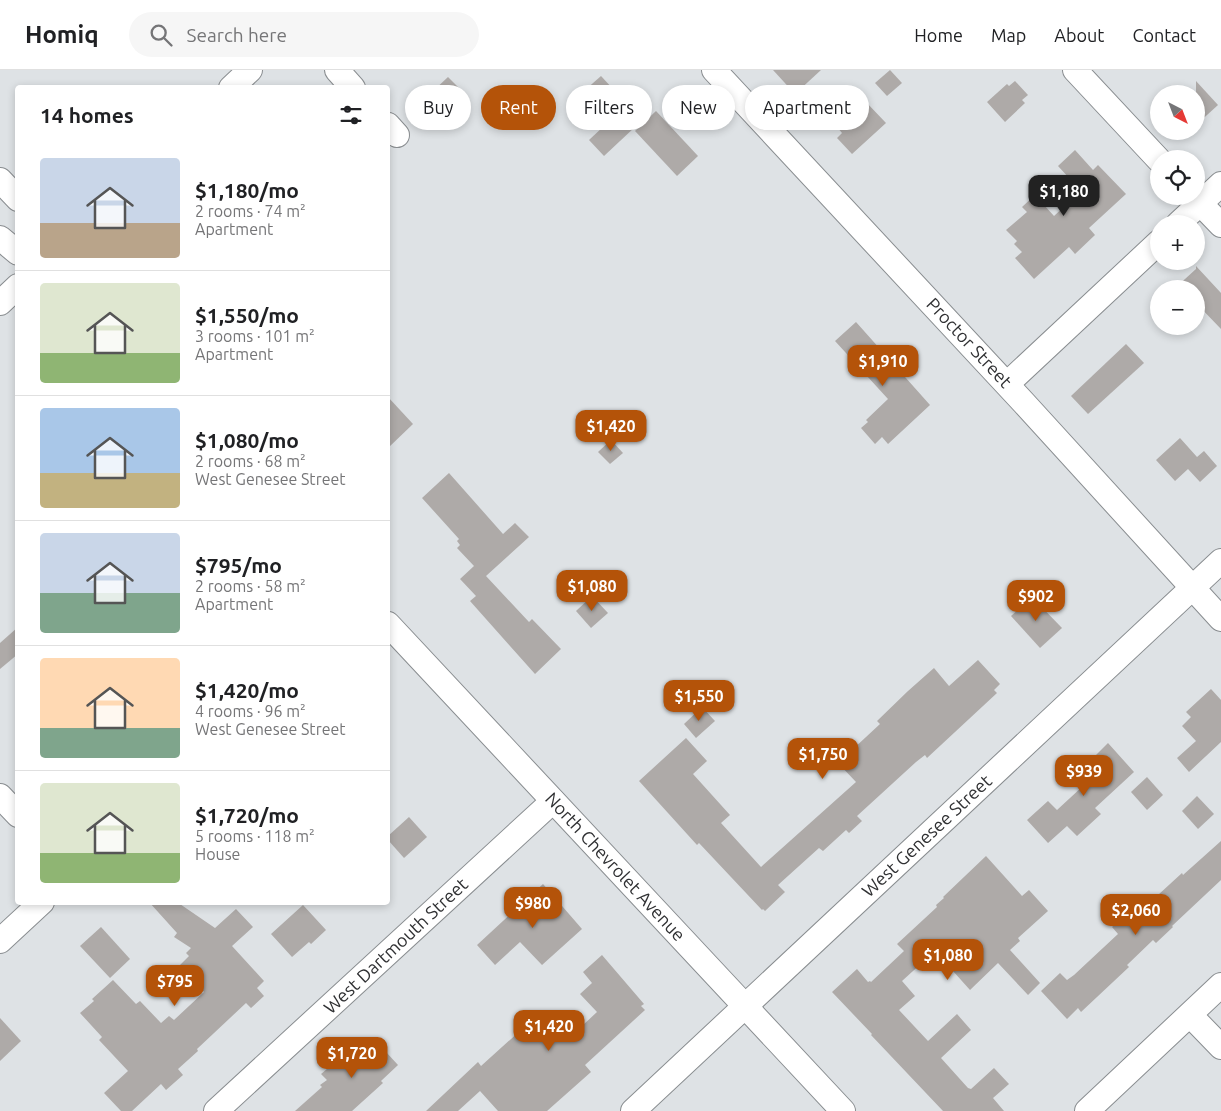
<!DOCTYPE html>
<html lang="en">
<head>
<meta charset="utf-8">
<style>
  body { margin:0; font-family:Ubuntu,sans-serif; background:#f6f6f6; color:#202124; height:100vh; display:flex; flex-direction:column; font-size:19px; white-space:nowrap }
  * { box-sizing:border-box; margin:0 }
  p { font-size:16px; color:#757577 }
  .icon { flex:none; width:28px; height:28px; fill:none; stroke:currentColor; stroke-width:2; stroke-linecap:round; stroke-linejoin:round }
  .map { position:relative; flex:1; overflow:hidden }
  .panel { position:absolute; left:15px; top:15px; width:375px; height:820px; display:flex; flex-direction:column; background:#fff; border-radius:5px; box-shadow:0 2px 8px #0003 }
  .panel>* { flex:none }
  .hud { position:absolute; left:405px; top:15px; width:475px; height:45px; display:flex; gap:10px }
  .needle { width:32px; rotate:138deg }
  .tools { position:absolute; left:1150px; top:15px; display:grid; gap:10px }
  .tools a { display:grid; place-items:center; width:55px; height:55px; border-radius:50%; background:#fff; box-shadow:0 2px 8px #0003; font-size:25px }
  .price { position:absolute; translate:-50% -42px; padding:0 11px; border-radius:10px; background:#b45309; color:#fff; font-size:16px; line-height:32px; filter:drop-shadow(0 1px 2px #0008) }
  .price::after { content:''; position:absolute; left:50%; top:30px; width:15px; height:11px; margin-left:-8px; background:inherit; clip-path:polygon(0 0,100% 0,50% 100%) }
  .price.current { background:#222; color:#fff }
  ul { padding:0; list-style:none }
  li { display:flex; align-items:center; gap:15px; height:125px; padding:0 25px }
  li+li { border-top:1px solid #e0e0e0 }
  li span { display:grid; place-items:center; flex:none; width:140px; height:100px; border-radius:5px; color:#555 }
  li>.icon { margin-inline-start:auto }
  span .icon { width:60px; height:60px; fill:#fffc; stroke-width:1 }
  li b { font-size:21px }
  h2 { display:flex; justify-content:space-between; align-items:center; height:60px; padding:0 25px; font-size:21px }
  .pill { padding:0 18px; border-radius:22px; background:#fff; box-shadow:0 2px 8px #0003; font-size:18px; line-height:45px }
  .pill.current { background:#b45309; color:#fff }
  header { display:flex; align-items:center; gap:30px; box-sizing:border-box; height:70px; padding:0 25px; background:#fff; border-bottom:1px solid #e0e0e0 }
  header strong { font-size:24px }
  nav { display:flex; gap:28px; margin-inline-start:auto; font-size:18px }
  .search { width:350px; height:45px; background:#f6f6f6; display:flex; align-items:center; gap:12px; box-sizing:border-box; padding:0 18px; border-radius:28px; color:#757577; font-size:19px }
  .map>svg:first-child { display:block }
  .building { fill:#aeaaa8 }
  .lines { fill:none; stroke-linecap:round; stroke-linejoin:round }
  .minor-casing { stroke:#898d90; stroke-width:26 }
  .minor { stroke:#fff; stroke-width:24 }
  .labels { text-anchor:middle; stroke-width:4; stroke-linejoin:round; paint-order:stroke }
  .street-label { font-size:18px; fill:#303133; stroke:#fff }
</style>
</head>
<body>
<header>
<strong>Homiq</strong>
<div class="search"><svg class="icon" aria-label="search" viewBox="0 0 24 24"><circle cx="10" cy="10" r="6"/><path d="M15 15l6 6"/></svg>Search here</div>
<nav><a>Home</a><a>Map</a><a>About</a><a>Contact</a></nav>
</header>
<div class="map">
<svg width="1221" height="1041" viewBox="0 0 1221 1041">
  <rect width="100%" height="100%" fill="#dee2e5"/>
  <!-- building -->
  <g class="building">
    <polygon points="773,0 821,0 795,24"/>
    <polygon points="890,0 902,13 887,26 875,13"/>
    <polygon points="601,6 614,20 597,35 584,21"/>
    <polygon points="448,7 465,24 447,40 431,23"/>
    <polygon points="1015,11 1028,25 1022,30 1025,33 1005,52 987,32 1007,14 1009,16"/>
    <polygon points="1196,11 1218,35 1196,55"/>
    <polygon points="865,31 886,53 852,84 837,68 842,63 837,57"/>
    <polygon points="620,41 635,57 604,86 589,70"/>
    <polygon points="656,41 698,86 677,106 635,61"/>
    <polygon points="1075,80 1093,100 1098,95 1126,124 1089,158 1095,165 1075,184 1069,177 1034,209 1015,188 1022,182 1014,174 1017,171 1006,160 1027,142 1022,137 1035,125 1054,146 1081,121 1058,96"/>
    <polygon points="1196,196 1221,223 1221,259 1196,233 1196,219 1174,219 1196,199"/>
    <polygon points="856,252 930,335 888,374 882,367 875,374 861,358 868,352 866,350 888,329 835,271"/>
    <polygon points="1126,274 1144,293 1088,344 1071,326"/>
    <polygon points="388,327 413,354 388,378"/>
    <polygon points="1180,368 1197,387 1204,381 1217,396 1200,412 1188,399 1175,411 1156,390"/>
    <polygon points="611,370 623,383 610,394 598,382"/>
    <polygon points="449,403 503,464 515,453 529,467 486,506 529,552 532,549 561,579 535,604 470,531 476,526 460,509 474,496 457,478 460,475 457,471 459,469 422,428"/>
    <polygon points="592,526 608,543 591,558 576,541"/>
    <polygon points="1032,527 1062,558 1040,578 1011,546"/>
    <polygon points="18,557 18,584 0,599 0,573"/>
    <polygon points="978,590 1000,614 994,620 997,623 927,688 925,685 916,692 857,746 862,751 849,763 846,760 823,781 819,778 778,815 785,822 765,841 763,839 762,840 699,773 697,775 639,711 686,668 707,691 693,704 730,745 721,753 761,797 856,712 838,693 880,654 877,651 908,621 934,598 949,616"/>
    <polygon points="1211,619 1221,630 1221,672 1189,702 1177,688 1196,671 1182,656 1191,647 1186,642"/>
    <polygon points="702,637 715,651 696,668 684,654"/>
    <polygon points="1108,673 1134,702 1095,738 1101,744 1077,766 1067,756 1048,773 1027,750 1048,731 1057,740 1096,704 1087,694"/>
    <polygon points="1147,707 1163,725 1147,740 1131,722"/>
    <polygon points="1197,726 1214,744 1198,759 1182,741"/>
    <polygon points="409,747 427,767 404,788 388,770 388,766"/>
    <polygon points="1221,771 1221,810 1172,856 1173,857 1156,873 1153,870 1127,895 1129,897 1081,942 1078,938 1067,949 1041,921 1060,903 1067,910 1074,905 1118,864 1112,857 1141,831 1146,836 1182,803 1183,805"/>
    <polygon points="986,786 1022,826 1029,820 1048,841 1018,868 1020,871 1010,880 1040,913 1028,925 998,893 970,920 935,881 902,911 915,926 899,940 928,971 957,944 971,960 941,988 968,1018 971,1019 994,998 1009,1014 993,1028 1004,1041 943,1041 871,965 872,964 832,922 857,899 868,912 870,911 871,912 904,881 897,874 937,837 936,835 944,828 943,827"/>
    <polygon points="543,814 582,859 542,895 520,872 495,895 477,875"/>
    <polygon points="149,832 177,832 215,858 236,839 253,857 232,876 264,911 257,918 264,926 251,938 246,933 197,979 198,981 178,999 183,1005 166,1020 161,1014 132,1041 121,1041 104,1023 128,1001 99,970 102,967 80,943 94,931 92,929 113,910 136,934 140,931 161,953 169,946 174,950 204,922 180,895 189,886 186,883 191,878 174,867 177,863"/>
    <polygon points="303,835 326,860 311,874 309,872 292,887 271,864"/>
    <polygon points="101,857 130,889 110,908 80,876"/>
    <polygon points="602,885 644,934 641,936 645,940 585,995 591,1002 547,1041 498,1041 480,1021 458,1041 426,1041 478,992 481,996 542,941 568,969 597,942 580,924 592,913 583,902"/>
    <polygon points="0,948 21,971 0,991"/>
    <polygon points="365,967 370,973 374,969 398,995 381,1011 383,1013 352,1041 295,1041 322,1017 320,1015 327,1010 321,1004"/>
  </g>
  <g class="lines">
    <!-- minor casing -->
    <g class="minor-casing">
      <g id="minor">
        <polyline points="337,0 353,18"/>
        <polyline points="714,0 1024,333 1221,549"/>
        <polyline points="1075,0 1159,90"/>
        <polyline points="231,18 250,0"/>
        <polyline points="388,55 397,65"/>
        <polyline points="0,110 18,129"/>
        <polyline points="1193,126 1221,155"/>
        <polyline points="1178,154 1221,114"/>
        <polyline points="0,168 18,183"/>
        <polyline points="0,233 18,216"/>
        <polyline points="1007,314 1159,172"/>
        <polyline points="388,554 843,1041"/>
        <polyline points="0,726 18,745"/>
        <polyline points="0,871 42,832"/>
        <polyline points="1190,945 1221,977"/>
        <polyline points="216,1041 553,731"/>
        <polyline points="633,1041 1221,491"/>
        <polyline points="1087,1041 1221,915"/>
      </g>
    </g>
    <!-- minor -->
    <use href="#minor" class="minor"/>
  </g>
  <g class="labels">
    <!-- street labels -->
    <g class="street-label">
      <text transform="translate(969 273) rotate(47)" y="6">Proctor Street</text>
      <text transform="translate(927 766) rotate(-43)" y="6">West Genesee Street</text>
      <text transform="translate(615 797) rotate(47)" y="6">North Chevrolet Avenue</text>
      <text transform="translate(396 876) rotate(-43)" y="6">West Dartmouth Street</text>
    </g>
  </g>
</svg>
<div class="tools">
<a><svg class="needle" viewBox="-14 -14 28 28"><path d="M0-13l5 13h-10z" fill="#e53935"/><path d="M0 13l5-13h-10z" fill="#757577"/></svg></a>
<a><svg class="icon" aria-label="locate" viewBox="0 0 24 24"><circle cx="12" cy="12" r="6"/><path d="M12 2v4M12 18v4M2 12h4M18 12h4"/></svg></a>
<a>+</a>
<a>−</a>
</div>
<b class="price current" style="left:1064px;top:147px">$1,180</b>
<b class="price" style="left:883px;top:317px">$1,910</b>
<b class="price" style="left:611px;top:382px">$1,420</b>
<b class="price" style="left:592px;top:542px">$1,080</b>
<b class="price" style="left:1036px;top:552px">$902</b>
<b class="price" style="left:699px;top:652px">$1,550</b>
<b class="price" style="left:823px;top:710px">$1,750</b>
<b class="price" style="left:1084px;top:727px">$939</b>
<b class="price" style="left:533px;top:859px">$980</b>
<b class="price" style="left:1136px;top:866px">$2,060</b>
<b class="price" style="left:948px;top:911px">$1,080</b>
<b class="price" style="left:175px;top:937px">$795</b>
<b class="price" style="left:549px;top:982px">$1,420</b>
<b class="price" style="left:352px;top:1009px">$1,720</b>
<div class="hud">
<a class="pill">Buy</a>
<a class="pill current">Rent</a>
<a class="pill">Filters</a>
<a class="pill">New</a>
<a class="pill">Apartment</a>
</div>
<section class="panel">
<h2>14 homes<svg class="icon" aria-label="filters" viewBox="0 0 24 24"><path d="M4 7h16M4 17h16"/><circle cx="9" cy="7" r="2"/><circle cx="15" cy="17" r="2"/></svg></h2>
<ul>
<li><span style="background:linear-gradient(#c9d6e8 65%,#b9a48a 0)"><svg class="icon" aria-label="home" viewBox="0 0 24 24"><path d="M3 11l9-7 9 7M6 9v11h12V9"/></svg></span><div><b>$1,180/mo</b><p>2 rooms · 74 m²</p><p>Apartment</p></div></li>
<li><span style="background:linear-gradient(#dfe7d0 70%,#8fb573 0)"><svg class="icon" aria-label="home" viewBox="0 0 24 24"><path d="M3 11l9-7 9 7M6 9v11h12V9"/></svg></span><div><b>$1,550/mo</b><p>3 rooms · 101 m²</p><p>Apartment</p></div></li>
<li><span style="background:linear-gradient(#a9c7e8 65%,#c2b280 0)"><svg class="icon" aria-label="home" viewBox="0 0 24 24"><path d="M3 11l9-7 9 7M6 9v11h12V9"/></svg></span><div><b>$1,080/mo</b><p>2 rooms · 68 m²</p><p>West Genesee Street</p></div></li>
<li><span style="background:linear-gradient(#c9d6e8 60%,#7fa58c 0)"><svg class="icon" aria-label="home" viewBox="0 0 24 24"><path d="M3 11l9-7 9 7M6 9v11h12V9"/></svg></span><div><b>$795/mo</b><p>2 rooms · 58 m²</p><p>Apartment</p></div></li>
<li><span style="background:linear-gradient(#ffd9b3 70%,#7fa58c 0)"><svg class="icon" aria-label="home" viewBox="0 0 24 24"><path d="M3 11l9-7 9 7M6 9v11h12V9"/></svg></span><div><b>$1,420/mo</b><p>4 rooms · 96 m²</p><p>West Genesee Street</p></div></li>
<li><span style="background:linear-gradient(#dfe7d0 70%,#8fb573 0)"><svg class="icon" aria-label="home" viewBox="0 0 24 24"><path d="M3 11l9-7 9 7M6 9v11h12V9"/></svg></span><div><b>$1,720/mo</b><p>5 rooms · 118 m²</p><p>House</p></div></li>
</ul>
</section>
</div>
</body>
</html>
